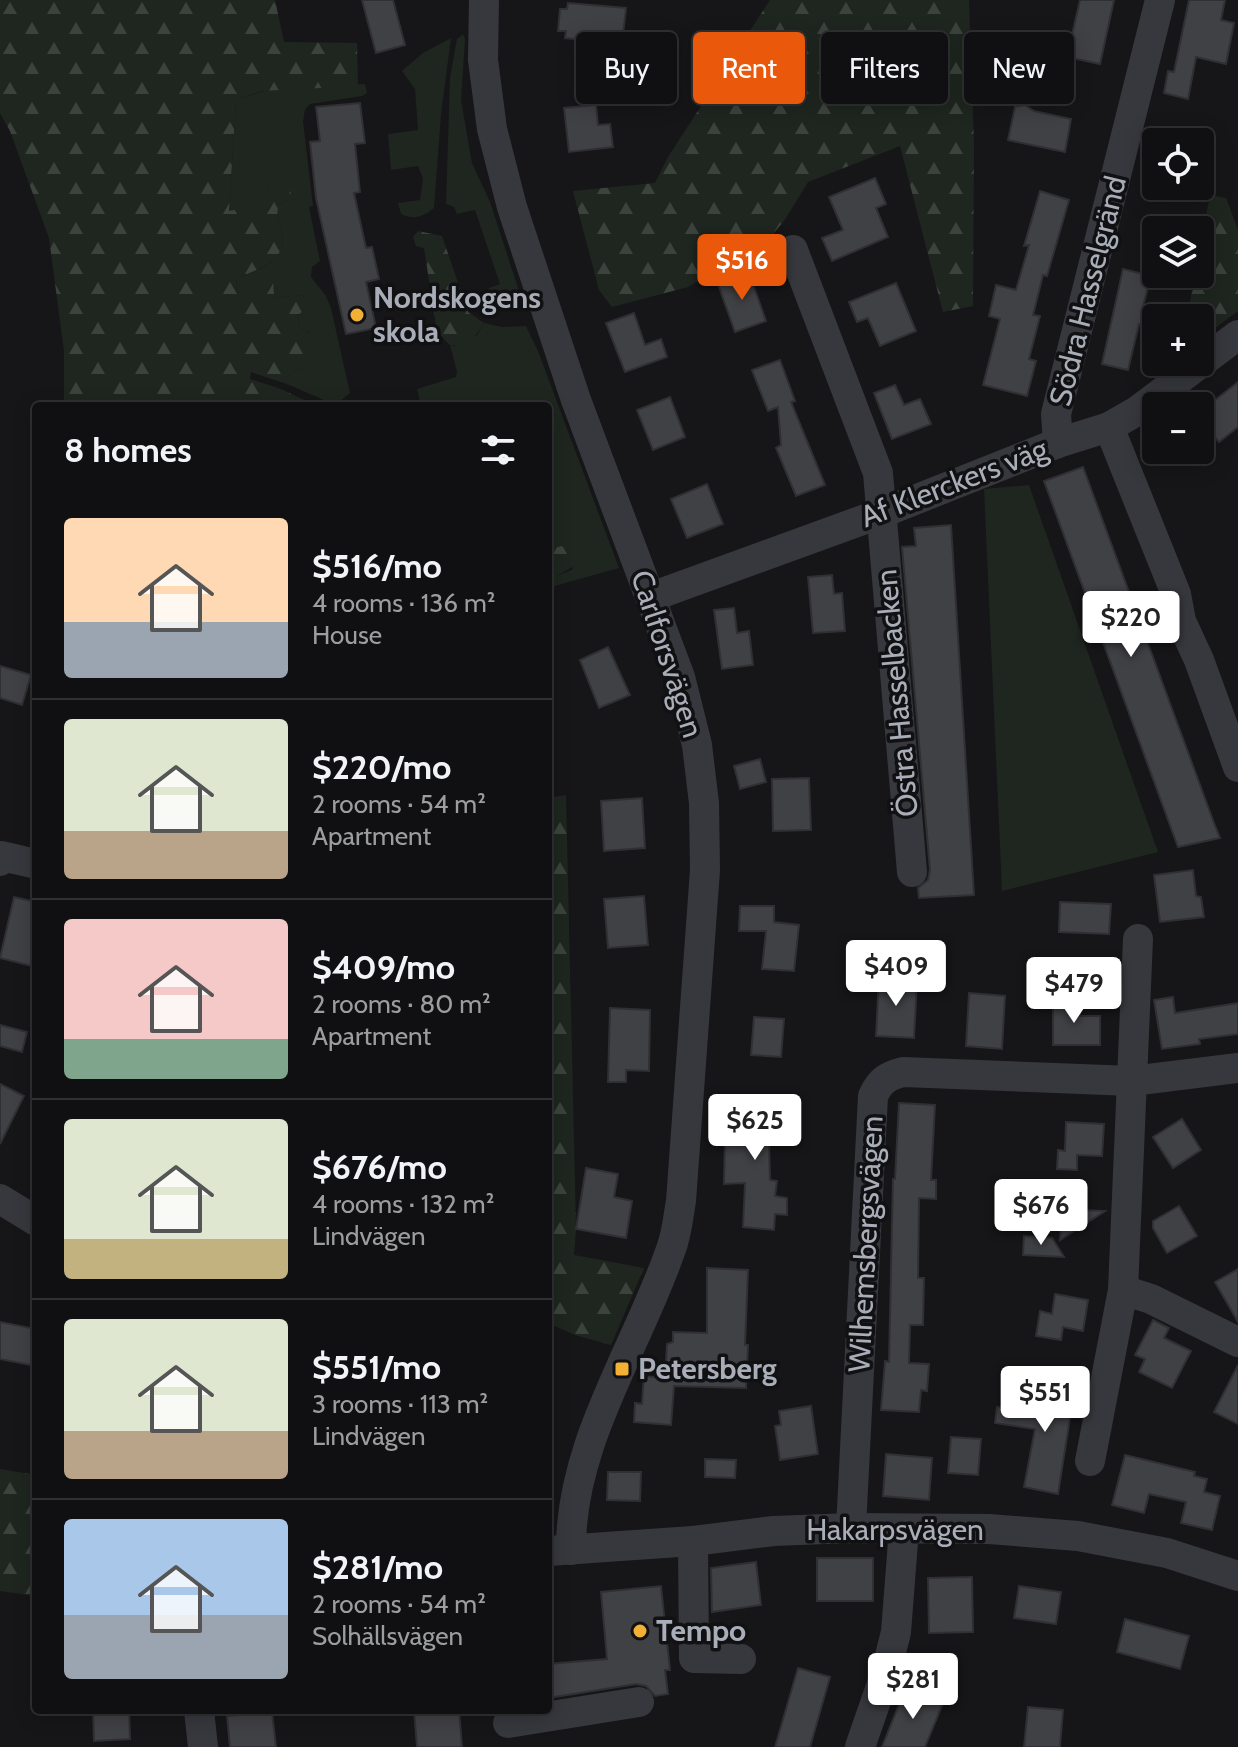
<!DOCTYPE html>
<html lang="en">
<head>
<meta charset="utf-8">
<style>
  body { margin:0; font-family:Cabin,sans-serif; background:#1e1e20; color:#f1f3f6; height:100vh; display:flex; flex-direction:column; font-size:30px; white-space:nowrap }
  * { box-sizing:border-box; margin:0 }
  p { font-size:26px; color:#9c9d9f }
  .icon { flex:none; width:44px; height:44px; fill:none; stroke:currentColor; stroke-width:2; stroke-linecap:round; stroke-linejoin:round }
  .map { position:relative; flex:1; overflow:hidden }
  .details { position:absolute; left:32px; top:402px; width:520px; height:1312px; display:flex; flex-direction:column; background:#101012; border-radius:8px; box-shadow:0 4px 20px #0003,0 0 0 2px #303032 }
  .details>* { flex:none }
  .guide { position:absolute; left:576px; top:32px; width:542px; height:72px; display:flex; gap:16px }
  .fabs { position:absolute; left:1142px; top:128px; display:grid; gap:16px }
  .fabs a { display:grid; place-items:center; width:72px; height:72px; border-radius:8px; background:#101012; box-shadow:0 4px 20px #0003,0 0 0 2px #303032; font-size:40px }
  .price { position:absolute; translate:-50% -68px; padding:0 18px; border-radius:8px; background:#fff; color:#222; font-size:26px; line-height:52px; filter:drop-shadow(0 2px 4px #0008) }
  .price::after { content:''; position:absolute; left:50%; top:48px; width:24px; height:18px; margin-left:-12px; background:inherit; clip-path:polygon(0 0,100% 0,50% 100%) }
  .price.active { background:#ea580c; color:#fff }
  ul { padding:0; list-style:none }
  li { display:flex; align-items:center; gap:24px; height:200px; padding:0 32px }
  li+li { border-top:2px solid #303032 }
  li span { display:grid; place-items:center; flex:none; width:224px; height:160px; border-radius:8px; color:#555 }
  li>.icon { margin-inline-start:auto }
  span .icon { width:96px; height:96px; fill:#fffc; stroke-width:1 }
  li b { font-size:34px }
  h2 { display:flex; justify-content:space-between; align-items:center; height:96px; padding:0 32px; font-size:34px }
  .pill { padding:0 28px; border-radius:8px; background:#101012; box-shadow:0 4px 20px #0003,0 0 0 2px #303032; font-size:28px; line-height:72px }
  .pill.active { background:#ea580c; color:#fff }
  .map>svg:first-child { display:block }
  .grass { fill:#1e261f }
  .forest { fill:url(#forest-firs) }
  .building { fill:#404145; stroke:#303034; stroke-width:2 }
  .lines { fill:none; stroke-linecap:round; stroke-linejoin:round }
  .minor { stroke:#37383d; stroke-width:30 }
  .poi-dot { fill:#f2b134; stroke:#111113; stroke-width:3 }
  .labels { text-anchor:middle; stroke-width:7; stroke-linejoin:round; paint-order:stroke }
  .street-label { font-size:30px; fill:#a8adb8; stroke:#111113 }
  .poi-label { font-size:30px; font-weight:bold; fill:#a8adb8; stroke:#111113; text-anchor:start }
</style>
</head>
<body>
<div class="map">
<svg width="1238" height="1747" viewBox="0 0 1238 1747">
  <defs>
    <pattern id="forest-firs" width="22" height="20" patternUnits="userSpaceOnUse" patternTransform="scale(2)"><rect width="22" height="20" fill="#1e261f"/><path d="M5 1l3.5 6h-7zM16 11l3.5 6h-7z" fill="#3c433d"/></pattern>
  </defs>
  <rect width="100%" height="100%" fill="#161618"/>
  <!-- grass -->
  <g class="grass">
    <path d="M463,34L465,39L461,100L472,163L490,202L522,300C510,306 494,305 485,295L489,288L500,284L475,210L457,214L454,207L446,204L450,78L457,39Z"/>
    <path d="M451,38L441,114L434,208C423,217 414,220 401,214L398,203L420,200L423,178L418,166L391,170L388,134L418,130L415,89L402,71L423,53Z"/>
    <path d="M365,84L367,93L362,96L310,104L305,110L303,121L313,206L309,207L320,261L312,267L311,277L326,296L331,308L350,393L338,403L328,402L287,384L285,380L290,374L308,365L313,334L299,327L298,315L306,309V297L300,295L277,298L274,294V287L244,290L237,293L236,278C255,272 288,260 282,235C280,224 275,215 279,204L289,200L276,180L267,186L261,205L229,212L236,99L265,91Z"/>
    <polygon points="484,323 502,327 526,326 538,351 619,568 558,585 557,576 573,569 561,546 548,549 548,406 421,406 417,389 456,377 457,372 450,345 454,346 477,335"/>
    <polygon points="1029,485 1158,852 1002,891 984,489"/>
  </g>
  <!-- forest -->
  <g class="forest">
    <path d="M0,0H275L284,42L357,43L358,86L263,91L236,99L229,211L260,205L267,186L276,180L286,183L291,192L289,200L279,204C275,215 280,224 282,235C288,260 256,271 236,278L237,293L260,280H273L274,294L277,298L300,295L306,297V309L298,315L299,327L318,337L314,362L290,374L285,380L287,384L251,372L250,379L281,389L317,406H64V351L49,238L10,131L0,113Z"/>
    <polygon points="770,0 969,0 974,144 973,306 943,312 900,146 808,182 784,221 767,241 688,287 612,307 599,290 573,191 655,183 668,157"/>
    <polygon points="1210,195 1226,198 1238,230 1238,311 1200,339 1200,318 1187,318 1195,274 1200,274 1200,249"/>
    <path d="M418,231L442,236L468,312L484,323C476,336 467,348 450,345L437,332L424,248L416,246L413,237Z"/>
    <polygon points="562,546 576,553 577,564 557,576 558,585 548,588 548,549"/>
    <polygon points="566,795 576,1229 574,1255 644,1268 611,1345 575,1335 548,1323 548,798"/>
    <polygon points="0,1469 36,1475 36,1596 0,1591"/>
  </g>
  <!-- building -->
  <g class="building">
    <polygon points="362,0 393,0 405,45 376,53"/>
    <polygon points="1080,0 1114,0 1100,64 1067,57"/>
    <polygon points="1189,0 1225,0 1221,20 1234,23 1226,64 1196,57 1188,99 1164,93 1168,71 1174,72"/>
    <polygon points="568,3 626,8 622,44 565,38 566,31 558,31 560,9 567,9"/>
    <polygon points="360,103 365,143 355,144 360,192 354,193 366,248 372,247 379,279 366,282 376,328 346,334 316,198 310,142 320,141 316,107"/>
    <polygon points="596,105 598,125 610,124 613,147 569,152 564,108"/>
    <polygon points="1025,105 1034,111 1071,119 1065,152 1008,140 1015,107"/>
    <polygon points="875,178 886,204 876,208 888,237 832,261 822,238 843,230 829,197"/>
    <polygon points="1040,191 1069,200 1047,276 1043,275 1033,315 1040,316 1029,359 1036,361 1027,396 983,385 1000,319 989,316 996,285 1016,290 1029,245 1024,246"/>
    <polygon points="761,242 770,266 749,273 741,249"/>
    <polygon points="1123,269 1151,276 1143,306 1161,311 1159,318 1156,318 1156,328 1139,324 1128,370 1102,364"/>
    <polygon points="749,273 766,321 735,332 718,284"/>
    <polygon points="896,283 916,331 880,346 868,318 857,322 849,302"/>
    <polygon points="634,313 645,345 661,339 667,357 625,372 606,323"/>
    <polygon points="780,360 795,401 791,402 825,485 796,496 776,448 781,445 778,407 768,411 752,370"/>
    <polygon points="1238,382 1238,427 1219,442 1200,418 1200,412"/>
    <polygon points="895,385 904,405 920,399 931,424 892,439 874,393"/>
    <polygon points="670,397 685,437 653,450 637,410"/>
    <polygon points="1083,467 1214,823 1220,838 1178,847 1044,481"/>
    <polygon points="707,484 723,524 687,538 671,499"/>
    <polygon points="951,525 974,895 919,898 918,888 928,880 930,870 902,547 916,546 914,528"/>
    <polygon points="832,575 834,594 842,593 845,631 813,633 808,577"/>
    <polygon points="734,608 737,633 749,631 753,665 722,669 714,610"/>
    <polygon points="608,647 630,695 599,708 580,660"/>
    <polygon points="0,666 31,675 22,705 0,698"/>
    <polygon points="760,759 766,782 740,789 734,766"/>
    <polygon points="809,778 811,830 773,831 772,779"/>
    <polygon points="642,798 645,848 604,851 601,801"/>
    <polygon points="1193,870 1196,896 1201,897 1204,917 1160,922 1154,875"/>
    <polygon points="644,896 648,945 608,948 604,899"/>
    <polygon points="14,897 36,902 36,951 32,966 0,958"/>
    <polygon points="1060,902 1111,904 1109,934 1059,932"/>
    <polygon points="740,906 774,906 774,922 799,925 794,971 762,969 766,931 739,931"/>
    <polygon points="879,978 917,980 914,1038 876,1036"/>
    <polygon points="969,993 1005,996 1002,1049 966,1046"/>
    <polygon points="1173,997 1175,1013 1238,1003 1238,1034 1199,1039 1200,1044 1162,1049 1154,1000"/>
    <polygon points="1053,1000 1080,1000 1080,1016 1100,1016 1100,1045 1053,1045"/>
    <polygon points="610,1008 650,1010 649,1071 626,1070 626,1082 608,1082"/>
    <polygon points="754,1017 784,1019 781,1057 751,1055"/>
    <polygon points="0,1025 27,1032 22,1052 0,1046"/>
    <polygon points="0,1084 24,1096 0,1144"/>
    <polygon points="740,1096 777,1098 774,1143 769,1142 770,1180 777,1181 775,1196 787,1198 787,1215 775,1214 774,1230 743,1227 745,1183 724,1184 725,1139 738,1140"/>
    <polygon points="899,1103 935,1105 931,1180 936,1180 936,1199 919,1198 918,1278 924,1278 923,1325 910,1325 909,1363 929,1364 927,1391 921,1390 919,1412 881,1410 885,1361 889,1362 893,1179 895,1179"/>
    <polygon points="1182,1119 1201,1150 1173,1168 1153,1137"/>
    <polygon points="1066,1122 1104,1124 1102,1156 1077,1155 1077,1170 1057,1169 1058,1150 1065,1151"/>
    <polygon points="586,1168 618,1174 614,1197 632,1201 626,1238 576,1229"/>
    <polygon points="1179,1206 1197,1236 1167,1253 1153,1228 1153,1221"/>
    <polygon points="1062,1209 1105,1211 1060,1240"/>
    <polygon points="1024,1236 1052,1238 1064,1257 1023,1255"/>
    <polygon points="707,1268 748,1270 745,1345 748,1345 746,1388 674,1386 671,1425 634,1422 635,1403 642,1404 644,1376 665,1378 667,1344 673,1342 673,1332 707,1333"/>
    <polygon points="1238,1269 1238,1322 1215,1282"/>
    <polygon points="1055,1294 1088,1300 1083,1331 1063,1327 1061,1340 1036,1336 1040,1311 1052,1314"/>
    <polygon points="1153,1320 1169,1328 1164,1338 1191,1351 1172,1388 1139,1372 1145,1359 1135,1355"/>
    <polygon points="0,1322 36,1329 36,1366 0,1359"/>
    <polygon points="1238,1365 1238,1424 1214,1412"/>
    <polygon points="1042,1381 1075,1386 1058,1494 1024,1487 1035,1429 995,1423 997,1407 1037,1412"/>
    <polygon points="811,1406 818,1454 780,1460 775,1426 781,1425 779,1411"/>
    <polygon points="951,1437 981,1439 978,1475 948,1473"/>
    <polygon points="886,1454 932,1458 929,1500 883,1496"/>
    <polygon points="1125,1455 1195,1472 1194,1476 1207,1479 1204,1492 1220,1496 1212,1530 1181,1523 1186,1502 1149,1494 1144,1513 1112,1505"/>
    <polygon points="705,1459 736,1460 735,1478 705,1477"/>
    <polygon points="608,1472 641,1472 640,1501 607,1500"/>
    <rect x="817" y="1558" width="56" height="43"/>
    <polygon points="756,1562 761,1605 712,1612 711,1568"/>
    <polygon points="972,1577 973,1632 929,1633 928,1578"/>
    <polygon points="661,1586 670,1670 665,1670 668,1694 655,1696 646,1686 636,1684 548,1698 548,1664 607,1659 601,1592"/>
    <polygon points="1019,1586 1061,1592 1056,1624 1014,1618"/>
    <polygon points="1125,1619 1189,1636 1180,1669 1117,1652"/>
    <polygon points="798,1668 830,1677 810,1747 775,1747"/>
    <polygon points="906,1687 943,1703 925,1747 882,1747"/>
    <polygon points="1028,1707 1063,1710 1060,1747 1024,1747"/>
    <polygon points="93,1710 129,1710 130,1739 94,1741"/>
    <polygon points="414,1710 459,1710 462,1747 417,1747"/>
    <polygon points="272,1712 276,1747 230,1747 227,1716"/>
  </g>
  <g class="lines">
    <!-- minor -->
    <g class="minor">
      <path d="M484,0L483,60L492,129L512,207L576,400L680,677L697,745L704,803L705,870L681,1201C678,1217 677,1234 671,1249C637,1348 570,1443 571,1550"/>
      <polyline points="793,250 878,473 912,872"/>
      <polyline points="1109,427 1176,594 1181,621 1199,660 1238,767"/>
      <polyline points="1058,443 1056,414 1160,0"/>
      <polyline points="651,597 882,513 1058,443 1109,427 1137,411 1238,335"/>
      <polyline points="0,861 2,856 36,864"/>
      <polyline points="0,1199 36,1221"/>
      <polyline points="1123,1290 1151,1299 1238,1342"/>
      <polyline points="1090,1461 1123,1290 1138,939"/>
      <path d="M851,1528L873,1096C880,1081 887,1076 903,1072L1132,1081L1238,1068"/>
      <polyline points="693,1541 694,1658 741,1659"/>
      <polyline points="548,1551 693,1541 774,1531 851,1528 989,1529 1078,1536 1167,1553 1238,1576"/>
      <polyline points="199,1710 203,1747"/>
      <polyline points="508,1723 639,1702"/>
      <polyline points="860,1747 886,1672 896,1632 904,1529"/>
    </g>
  </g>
  <!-- markers -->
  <g class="poi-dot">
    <circle cx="357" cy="315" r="8"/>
    <rect x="614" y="1361" width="16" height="16" rx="4"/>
    <circle cx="640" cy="1631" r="8"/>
  </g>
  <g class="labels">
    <!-- street labels -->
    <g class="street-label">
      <text transform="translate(1088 291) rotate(-76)" y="10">Södra Hasselgränd</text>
      <text transform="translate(954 483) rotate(-21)" y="10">Af Klerckers väg</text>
      <text transform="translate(667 654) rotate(72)" y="10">Carlforsvägen</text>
      <text transform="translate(897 693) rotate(-95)" y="10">Östra Hasselbacken</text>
      <text transform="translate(866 1244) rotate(-87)" y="10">Wilhemsbergsvägen</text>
      <text x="895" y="1540">Hakarpsvägen</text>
    </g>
    <!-- poi labels -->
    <g class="poi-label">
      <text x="373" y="308">Nordskogens<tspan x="373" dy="34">skola</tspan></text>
      <text x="638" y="1379">Petersberg</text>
      <text x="656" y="1641">Tempo</text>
    </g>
  </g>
</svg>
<div class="fabs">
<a><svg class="icon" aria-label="locate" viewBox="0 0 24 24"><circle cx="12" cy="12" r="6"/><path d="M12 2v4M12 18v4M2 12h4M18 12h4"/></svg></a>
<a><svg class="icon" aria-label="layers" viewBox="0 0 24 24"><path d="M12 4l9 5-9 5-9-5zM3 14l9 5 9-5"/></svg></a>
<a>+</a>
<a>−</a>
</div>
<b class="price active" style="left:742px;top:302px">$516</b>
<b class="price" style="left:1131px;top:659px">$220</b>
<b class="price" style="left:896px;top:1008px">$409</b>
<b class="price" style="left:1074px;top:1025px">$479</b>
<b class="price" style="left:755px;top:1162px">$625</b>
<b class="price" style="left:1041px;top:1247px">$676</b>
<b class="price" style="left:1045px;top:1434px">$551</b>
<b class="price" style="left:913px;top:1721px">$281</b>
<div class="guide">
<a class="pill">Buy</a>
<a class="pill active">Rent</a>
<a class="pill">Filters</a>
<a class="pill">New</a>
</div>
<section class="details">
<h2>8 homes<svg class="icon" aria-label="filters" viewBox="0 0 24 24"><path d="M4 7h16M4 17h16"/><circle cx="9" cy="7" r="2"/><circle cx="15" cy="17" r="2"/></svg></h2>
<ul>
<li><span style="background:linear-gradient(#ffd9b3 65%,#9aa5b1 0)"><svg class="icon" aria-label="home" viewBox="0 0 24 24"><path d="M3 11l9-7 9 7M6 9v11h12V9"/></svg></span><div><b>$516/mo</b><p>4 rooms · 136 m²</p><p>House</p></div></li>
<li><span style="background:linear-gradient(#dfe7d0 70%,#b9a48a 0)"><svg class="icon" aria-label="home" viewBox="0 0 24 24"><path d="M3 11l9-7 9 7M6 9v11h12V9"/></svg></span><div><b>$220/mo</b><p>2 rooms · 54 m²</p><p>Apartment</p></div></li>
<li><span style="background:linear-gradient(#f6c9c9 75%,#7fa58c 0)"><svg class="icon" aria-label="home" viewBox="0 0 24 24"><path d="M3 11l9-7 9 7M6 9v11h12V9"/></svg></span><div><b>$409/mo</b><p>2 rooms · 80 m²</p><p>Apartment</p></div></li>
<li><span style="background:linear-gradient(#dfe7d0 75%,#c2b280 0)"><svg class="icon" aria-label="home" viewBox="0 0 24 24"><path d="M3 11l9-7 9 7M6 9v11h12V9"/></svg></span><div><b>$676/mo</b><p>4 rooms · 132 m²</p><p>Lindvägen</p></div></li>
<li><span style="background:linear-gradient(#dfe7d0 70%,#b9a48a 0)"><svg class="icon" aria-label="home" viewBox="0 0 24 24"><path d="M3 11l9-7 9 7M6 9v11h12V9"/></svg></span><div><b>$551/mo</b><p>3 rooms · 113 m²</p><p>Lindvägen</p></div></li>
<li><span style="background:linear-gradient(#a9c7e8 60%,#9aa5b1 0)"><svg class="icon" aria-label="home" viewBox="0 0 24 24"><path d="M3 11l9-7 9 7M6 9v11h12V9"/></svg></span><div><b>$281/mo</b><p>2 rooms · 54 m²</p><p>Solhällsvägen</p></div></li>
</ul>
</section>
</div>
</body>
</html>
